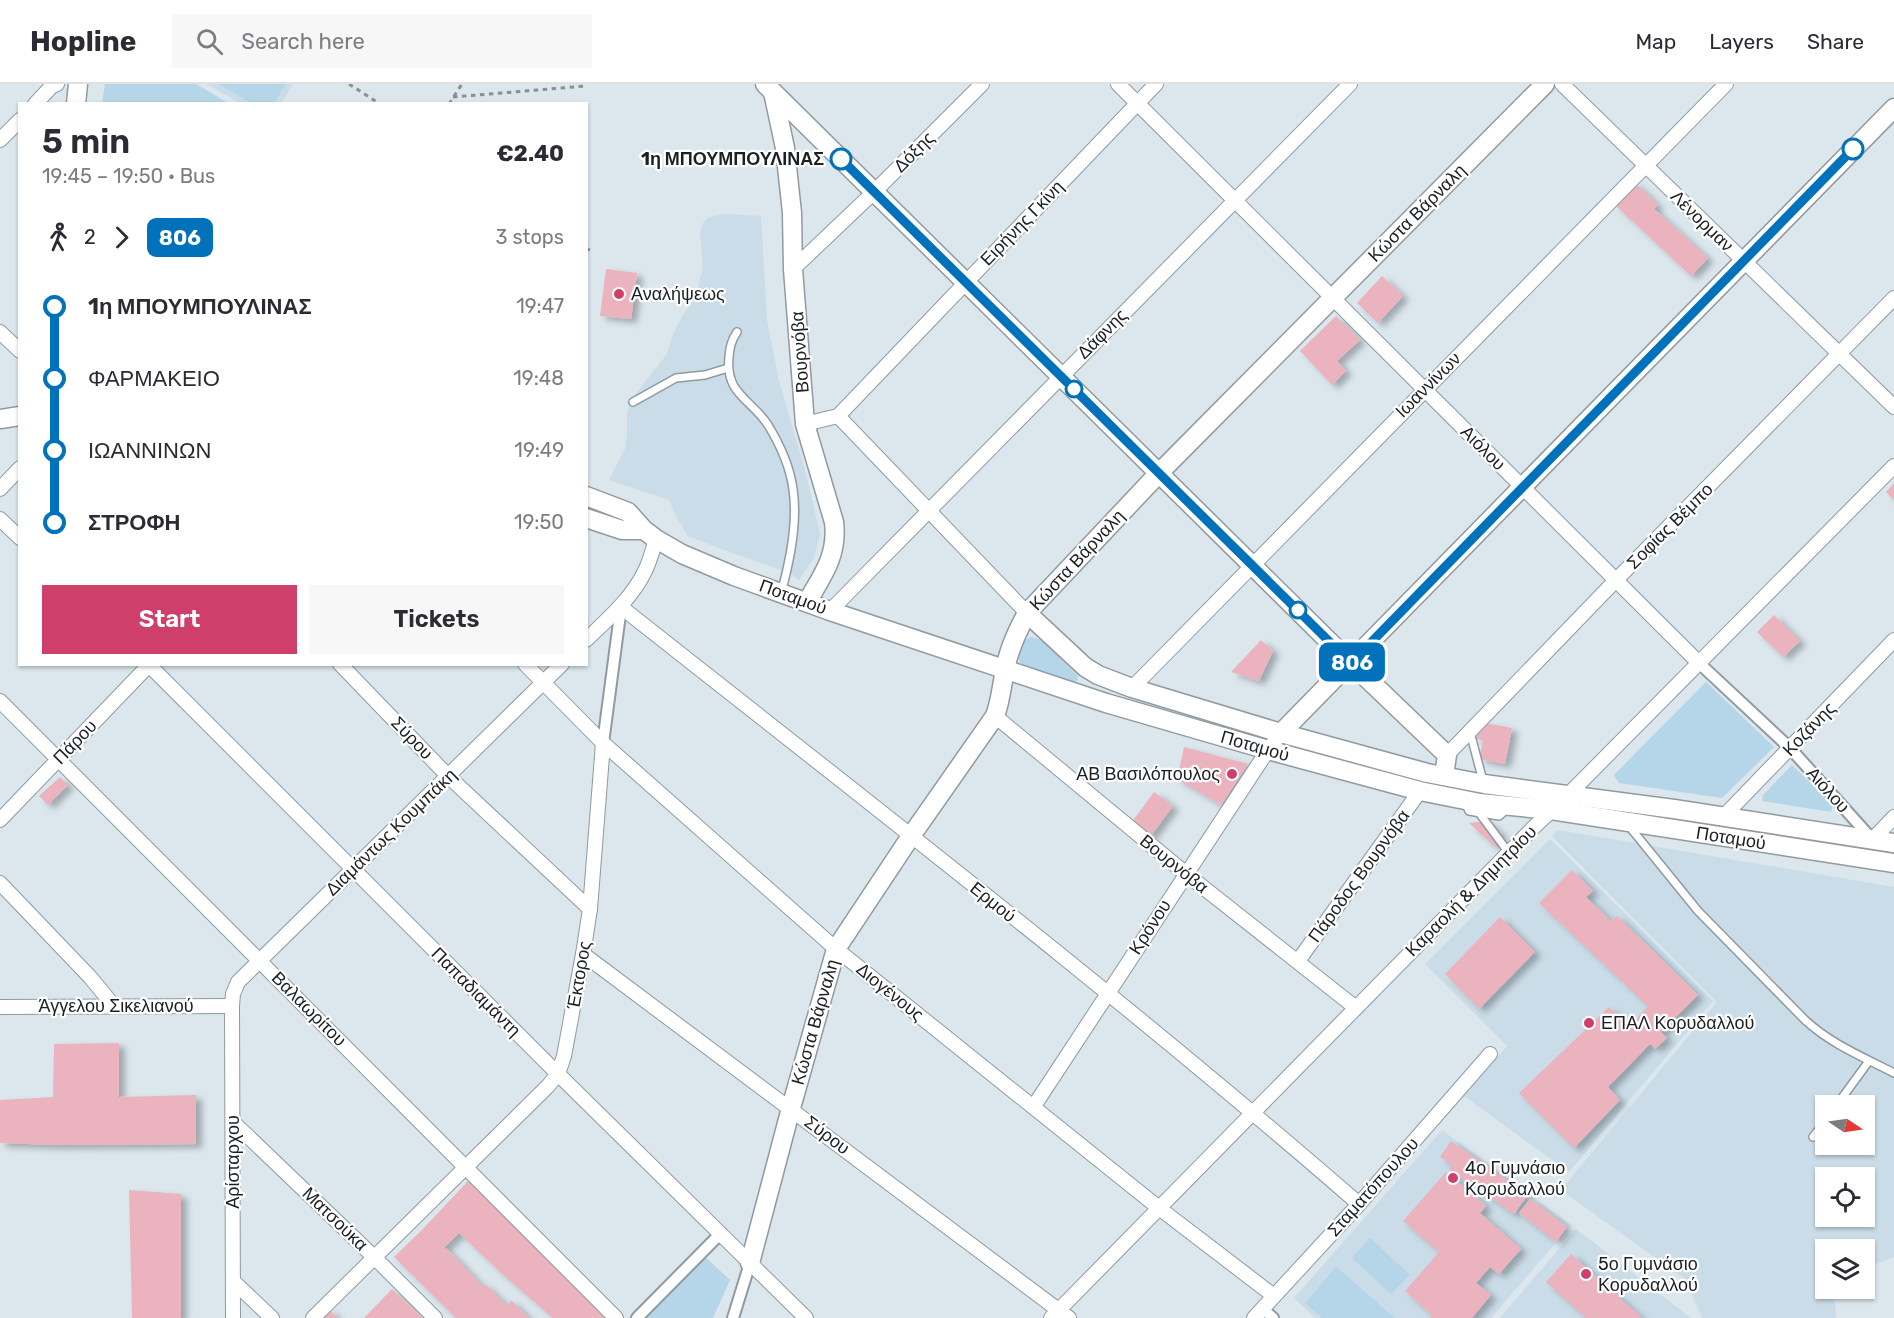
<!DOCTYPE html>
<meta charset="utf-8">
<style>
body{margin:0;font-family:Rubik,sans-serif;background:#f7f7f7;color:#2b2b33;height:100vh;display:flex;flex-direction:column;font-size:22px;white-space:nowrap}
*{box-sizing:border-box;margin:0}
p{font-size:20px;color:#7c7c81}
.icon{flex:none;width:33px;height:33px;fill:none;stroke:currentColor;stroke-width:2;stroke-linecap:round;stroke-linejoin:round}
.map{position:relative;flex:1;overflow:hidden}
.sheet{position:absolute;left:18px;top:18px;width:570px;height:564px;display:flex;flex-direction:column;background:#fff;border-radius:0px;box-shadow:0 2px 4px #0004}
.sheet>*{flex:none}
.badge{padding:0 12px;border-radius:9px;font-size:21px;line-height:39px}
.needle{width:39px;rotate:103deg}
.controls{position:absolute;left:1815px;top:1011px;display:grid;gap:12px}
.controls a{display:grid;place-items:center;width:60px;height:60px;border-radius:0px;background:#fff;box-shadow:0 2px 4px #0004;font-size:30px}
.map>.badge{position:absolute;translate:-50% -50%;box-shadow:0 0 0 3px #fff}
.legs{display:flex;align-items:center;gap:9px;height:66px;padding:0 24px;font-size:20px}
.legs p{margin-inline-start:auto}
.overview{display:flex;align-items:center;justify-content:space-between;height:102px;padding:0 24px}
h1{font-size:33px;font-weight:600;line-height:45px}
.button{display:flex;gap:12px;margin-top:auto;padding:12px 24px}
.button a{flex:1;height:69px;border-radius:0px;background:#ce406b;color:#fff;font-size:24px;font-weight:600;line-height:69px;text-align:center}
.button a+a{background:#f7f7f7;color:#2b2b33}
ul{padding:0 24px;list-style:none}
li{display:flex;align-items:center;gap:21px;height:72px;font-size:22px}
li i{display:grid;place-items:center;width:9px;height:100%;margin:0 8px;background:currentColor}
li i::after{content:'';width:15px;height:15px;margin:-8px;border:4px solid;border-radius:50%;background:#fff}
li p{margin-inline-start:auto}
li:first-child i{background:linear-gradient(#0000 50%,currentColor 0)}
li:last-child i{background:linear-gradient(currentColor 50%,#0000 0)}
header{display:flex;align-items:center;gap:36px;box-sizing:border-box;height:84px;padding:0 30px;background:#fff;border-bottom:2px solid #e1e1e2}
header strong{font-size:28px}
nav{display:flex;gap:33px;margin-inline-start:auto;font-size:21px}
.search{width:420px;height:54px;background:#f7f7f7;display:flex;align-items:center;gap:15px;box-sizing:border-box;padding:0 21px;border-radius:0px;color:#7c7c81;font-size:22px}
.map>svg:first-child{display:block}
</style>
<header>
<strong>Hopline</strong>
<div class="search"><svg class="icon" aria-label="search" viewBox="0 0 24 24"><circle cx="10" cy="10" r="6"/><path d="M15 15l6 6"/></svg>Search here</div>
<nav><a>Map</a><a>Layers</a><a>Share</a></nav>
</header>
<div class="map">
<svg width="1894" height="1234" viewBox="0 0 1894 1234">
<defs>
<filter id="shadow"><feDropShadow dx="6" dy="4" stdDeviation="3" flood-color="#0004"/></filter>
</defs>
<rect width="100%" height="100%" fill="#dbe6ed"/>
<g fill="#cadce7" fill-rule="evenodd">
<path d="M207,0h86l-12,20 -41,-1z"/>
<path d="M725,130l36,2 6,104 12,61 26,89 15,64 -6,24 -15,22 -12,-8 -63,-22 -36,-14 -11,-18 -8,-18 -60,-20 16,-31 2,-15v-22l7,-16 33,-42 6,-20 11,-21 11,-14 8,-32 -3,-33 3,-11 6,-6z"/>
<path d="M1558,746l336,57v370l-29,11 -1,-18h-38v38l8,1 2,29h-134l-16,-38 -125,-90 156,-188 -165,-166zM1826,1022h38v38h-38zM1826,1094h38v38h-38z"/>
<path d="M1550,755l163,162 -144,171 -105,-76 43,-50 -82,-82z"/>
<path d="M1442,1046l129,95 -80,93h-176l-21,-20z"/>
<path d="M1576,1145l115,89h-191z"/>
</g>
<g fill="#b5d5e8">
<path d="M105,0h91l32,19h-126z"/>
<path d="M219,0h67l-12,19h-23z"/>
<path d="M1031,553l11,3 35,35 1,5 -6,3 -50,-17 -5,-9 4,-15z"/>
<path d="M1706,598l68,65 -52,51 -103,-15 -5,-8z"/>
<path d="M1792,681l41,40 -2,7 -69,-11 1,-6z"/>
<path d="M1370,1154l40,37 -19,19 -39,-36z"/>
<path d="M703,1171l27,25 -17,38h-74z"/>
<path d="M1336,1183l59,51h-73l-17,-15z"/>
</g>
<g fill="#ebb3bd" filter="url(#shadow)">
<path d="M1634,98l24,23 -4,4 54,49 -17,18 -77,-72z"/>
<path d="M606,185l31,4 -6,46 -31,-3z"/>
<path d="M1382,192l21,20 -25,27 -21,-20z"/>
<path d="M1336,232l24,24 -23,21 9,10 -14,14 -32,-34z"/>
<path d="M1894,399v17l-8,-8z"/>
<path d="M1774,531l26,26 -17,16 -26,-25z"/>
<path d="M1261,556l12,11 -14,30 -28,-9z"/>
<path d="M1479,638l33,6 -7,36 -26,-5 4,-19 -7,-1z"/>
<path d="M1184,663l64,17 -27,41 -44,-26z"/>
<path d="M60,693l8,8 -20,20 -9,-9z"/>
<path d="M1154,708l19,14 -23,31 -19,-14z"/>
<path d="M1488,737l14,13 -7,13 -26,-24z"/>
<path d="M1572,786l21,21 -7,6 25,24 6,-5 81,79 -37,37 6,6 -12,11 -5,-5 -42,43 12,13 -46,48 -55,-55 90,-86 21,19 18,-20 -109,-103z"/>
<path d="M1500,833l35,35 -56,57 -34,-35z"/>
<path d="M119,959v54l77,-2v49l-137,1 -59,-2v-43l53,-3 1,-53z"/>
<path d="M1451,1057l77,54 -14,19 -65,-45 3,-4 -12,-8z"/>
<path d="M1446,1088l40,34 -6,7 41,36 -22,25 -9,-7 -14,16 15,12 -19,23h-42l2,-3 -27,-24 34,-39 -36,-31z"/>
<path d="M470,1095l140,139h-57l-52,-45 -42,-40 -17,17 4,-2 37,39 2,-3 22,22 4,-6 18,18h-73l-62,-61 27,-26z"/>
<path d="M129,1106l52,4v124h-49z"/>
<path d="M1530,1115l37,28 -11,15 -37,-29z"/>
<path d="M1571,1170l71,64h-56l-40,-36z"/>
<path d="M392,1205l22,21 9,8h-59z"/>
<path d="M329,1225l8,9h-17z"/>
</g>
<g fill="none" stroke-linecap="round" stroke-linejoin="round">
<defs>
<g id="service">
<path d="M737,248c-6,9 -7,15 -8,25 -4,37 22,42 39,68 11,18 22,42 25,64 5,33 -3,72 -12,104"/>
<path d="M633,318l43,-24 29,-3 23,-7"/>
<path d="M1470,648l13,49"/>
<path d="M1465,718l4,9 30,5 8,-7"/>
<path d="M1480,730l29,39"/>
<path d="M1629,742l69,85 107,109c26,24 58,37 89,53"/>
<path d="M1836,1022l33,-45"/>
<path d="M1813,1053l13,-17"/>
</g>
<g id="pedestrian">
<path d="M1699,579l91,85 81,90"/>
<path d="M603,659l18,-136"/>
<path d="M1263,1225l10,9"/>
<path d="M637,1234l84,-85"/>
<path d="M733,1234l17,-55"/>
</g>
<g id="minor">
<path d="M1118,0l581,579"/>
<path d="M1562,0l332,323"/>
<path d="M35,20l17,-18 5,-2"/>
<path d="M0,56l20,-20"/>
<path d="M793,185l81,-77 108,-108"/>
<path d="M0,248l20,19"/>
<path d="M838,332l189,197"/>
<path d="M805,340l33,-8 318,-332"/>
<path d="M0,405l20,-21"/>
<path d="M0,435l20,19"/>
<path d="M621,523c248,196 499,389 738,597"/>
<path d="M830,527l520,-527"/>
<path d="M586,556c22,-21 46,-42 59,-69 5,-10 8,-22 11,-32"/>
<path d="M148,580l410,410 248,244"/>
<path d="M340,580l108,112 142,133"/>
<path d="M525,580l78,79 233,206 323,259 115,88"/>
<path d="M1132,604l594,-604"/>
<path d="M0,617l616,617"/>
<path d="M995,632l190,157 171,135"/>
<path d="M1447,671l169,-175 278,-282"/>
<path d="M1723,733l171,-177"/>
<path d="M0,736l150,-156"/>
<path d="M1873,755l21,-22"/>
<path d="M0,799l90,94 24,29"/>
<path d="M583,870l486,364"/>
<path d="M1298,877l122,-170"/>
<path d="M0,923l232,-1"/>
<path d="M1034,1022l234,-356 13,-17"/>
<path d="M233,1038l141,135 61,61"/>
<path d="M233,1197l39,37"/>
<path d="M233,1234l-1,-312 1,-12 5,-12 324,-318"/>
<path d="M313,1234l235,-232 10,-12 6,-18 19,-102 7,-45 13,-166"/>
<path d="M1051,1234l483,-491 35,-33 325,-328"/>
<path d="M1254,1234l105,-114 131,-150"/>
</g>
<g id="tertiary">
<path d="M765,0l586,579 96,92 -3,21"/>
<path d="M773,8l12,56 7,65 1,56 12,155 29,98c4,33 -11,53 -27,80"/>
<path d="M76,20l2,-20"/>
<path d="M0,335l20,-3"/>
<path d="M586,412l42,16 16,18 12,9 26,15 52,22 96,35 276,92 162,47 152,41 60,12 71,7 343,53"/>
<path d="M586,434l36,12h22"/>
<path d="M1027,529l58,54 13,8 34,13 149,45 146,40 57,11 190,25 220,34"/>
<path d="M1281,649l613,-625"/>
<path d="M750,1179l41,-155 45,-159 75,-113 84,-120c6,-16 7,-33 11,-51 4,-19 12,-35 21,-52l132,-140 386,-389"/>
</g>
</defs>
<use href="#service" stroke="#909aa0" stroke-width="10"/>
<use href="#pedestrian" stroke="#909aa0" stroke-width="14"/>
<use href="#minor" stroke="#909aa0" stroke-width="16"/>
<use href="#tertiary" stroke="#909aa0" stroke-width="21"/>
<g stroke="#889095" stroke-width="3" stroke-dasharray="4.5 4.5" stroke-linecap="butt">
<path d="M349,0l31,20"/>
<path d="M453,13l132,-11"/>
<path d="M449,20l13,-20"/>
<path d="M586,164l5,3"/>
</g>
<use href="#service" stroke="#fff" stroke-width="7"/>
<use href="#pedestrian" stroke="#fff" stroke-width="10"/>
<use href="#minor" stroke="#fff" stroke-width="14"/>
<use href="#tertiary" stroke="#fff" stroke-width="18"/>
</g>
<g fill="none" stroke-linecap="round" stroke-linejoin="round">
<defs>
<path id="line-1" d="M841,75l510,504 502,-514"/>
</defs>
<use href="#line-1" stroke="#fff" stroke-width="14"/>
<use href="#line-1" stroke="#0072bc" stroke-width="9"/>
</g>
<g fill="#fff" stroke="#0072bc" stroke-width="3">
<circle cx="1853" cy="65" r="10"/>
<circle cx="841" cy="75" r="10"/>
<circle cx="1074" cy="305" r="8"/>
<circle cx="1298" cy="526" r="8"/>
</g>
<g fill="#ce406b" stroke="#fff" stroke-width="2">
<circle cx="619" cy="210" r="6"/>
<circle cx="1232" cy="690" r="6"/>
<circle cx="1589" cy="939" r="6"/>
<circle cx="1453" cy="1094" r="6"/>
<circle cx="1586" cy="1190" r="6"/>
</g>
<g text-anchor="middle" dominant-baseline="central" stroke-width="4.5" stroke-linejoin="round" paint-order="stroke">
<g font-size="18" fill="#1c2023" stroke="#fff">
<text transform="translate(914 68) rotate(-45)">Δόξης</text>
<text transform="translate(1417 129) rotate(-45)">Κώστα Βάρναλη</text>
<text transform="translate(1702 137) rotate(44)">Λένορμαν</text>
<text transform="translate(1022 139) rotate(-46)">Ειρήνης Γκίνη</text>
<text transform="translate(1102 250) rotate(-45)">Δάφνης</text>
<text transform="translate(800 268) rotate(-94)">Βουρνόβα</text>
<text transform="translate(1428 301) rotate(-45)">Ιωαννίνων</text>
<text transform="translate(1483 364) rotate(45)">Αιόλου</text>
<text transform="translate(1670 442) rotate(-45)">Σοφίας Βέμπο</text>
<text transform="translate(1077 476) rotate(-47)">Κώστα Βάρναλη</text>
<text transform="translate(793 513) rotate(20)">Ποταμού</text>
<text transform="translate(1809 645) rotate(-46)">Κοζάνης</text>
<text transform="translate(412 654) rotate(46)">Σύρου</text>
<text transform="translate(75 658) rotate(-46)">Πάρου</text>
<text transform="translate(1255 662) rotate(16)">Ποταμού</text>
<text transform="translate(1828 706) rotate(48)">Αιόλου</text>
<text transform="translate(391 748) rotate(-44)">Διαμάντως Κουμπάκη</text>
<text transform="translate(1731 754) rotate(9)">Ποταμού</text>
<text transform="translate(1174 780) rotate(39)">Βουρνόβα</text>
<text transform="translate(1359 792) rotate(-54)">Πάροδος Βουρνόβα</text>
<text transform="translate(1471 807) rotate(-45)">Καραολή &amp; Δημητρίου</text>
<text transform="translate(993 818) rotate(39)">Ερμού</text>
<text transform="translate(1150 843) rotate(-57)">Κρόνου</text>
<text transform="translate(579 891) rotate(-80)">Έκτορος</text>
<text transform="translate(476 908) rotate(45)">Παπαδιαμάντη</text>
<text transform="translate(890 908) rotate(39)">Διογένους</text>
<text x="116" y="922">Άγγελου Σικελιανού</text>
<text transform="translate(309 925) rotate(45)">Βαλαωρίτου</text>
<text transform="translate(815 938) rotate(-74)">Κώστα Βάρναλη</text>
<text transform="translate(827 1051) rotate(37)">Σύρου</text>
<text transform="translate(233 1078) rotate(-90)">Αρίσταρχου</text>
<text transform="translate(1373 1103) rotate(-48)">Σταματόπουλου</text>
<text transform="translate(335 1135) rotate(44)">Ματσούκα</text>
</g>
<g font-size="18" font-weight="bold" fill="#1c2023" stroke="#fff" text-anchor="end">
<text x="824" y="75">1η ΜΠΟΥΜΠΟΥΛΙΝΑΣ</text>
</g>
<g font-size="18" fill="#1c2023" stroke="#fff" text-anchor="start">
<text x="631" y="210">Αναλήψεως</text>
<text x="1220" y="690" text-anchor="end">ΑΒ Βασιλόπουλος</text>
<text x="1601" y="939">ΕΠΑΛ Κορυδαλλού</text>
<text x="1465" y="1084">4ο Γυμνάσιο<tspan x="1465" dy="21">Κορυδαλλού</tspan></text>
<text x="1598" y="1180">5ο Γυμνάσιο<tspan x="1598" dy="21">Κορυδαλλού</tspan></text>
</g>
</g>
</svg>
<div class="controls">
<a><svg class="needle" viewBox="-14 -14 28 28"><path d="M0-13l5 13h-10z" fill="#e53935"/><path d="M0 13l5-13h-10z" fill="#7c7c81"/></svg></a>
<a><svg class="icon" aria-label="locate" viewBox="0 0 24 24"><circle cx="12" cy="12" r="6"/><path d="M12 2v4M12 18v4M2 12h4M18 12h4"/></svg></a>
<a><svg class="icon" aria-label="layers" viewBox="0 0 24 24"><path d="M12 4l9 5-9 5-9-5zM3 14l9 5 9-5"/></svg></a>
</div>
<b class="badge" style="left:1352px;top:578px;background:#0072bc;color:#fff">806</b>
<section class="sheet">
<div class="overview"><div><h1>5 min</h1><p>19:45 – 19:50 · Bus</p></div><b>€2.40</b></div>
<div class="legs"><svg class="icon" aria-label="walk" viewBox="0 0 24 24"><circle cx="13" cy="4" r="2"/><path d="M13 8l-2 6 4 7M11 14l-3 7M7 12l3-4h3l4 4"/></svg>2<svg class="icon" aria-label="forward" viewBox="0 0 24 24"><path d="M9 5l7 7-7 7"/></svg><b class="badge" style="background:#0072bc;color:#fff">806</b><p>3 stops</p></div>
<ul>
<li><i style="color:#0072bc"></i><b>1η ΜΠΟΥΜΠΟΥΛΙΝΑΣ</b><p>19:47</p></li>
<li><i style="color:#0072bc"></i><span>ΦΑΡΜΑΚΕΙΟ</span><p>19:48</p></li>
<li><i style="color:#0072bc"></i><span>ΙΩΑΝΝΙΝΩΝ</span><p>19:49</p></li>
<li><i style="color:#0072bc"></i><b>ΣΤΡΟΦΗ</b><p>19:50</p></li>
</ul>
<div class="button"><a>Start</a><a>Tickets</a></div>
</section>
</div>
